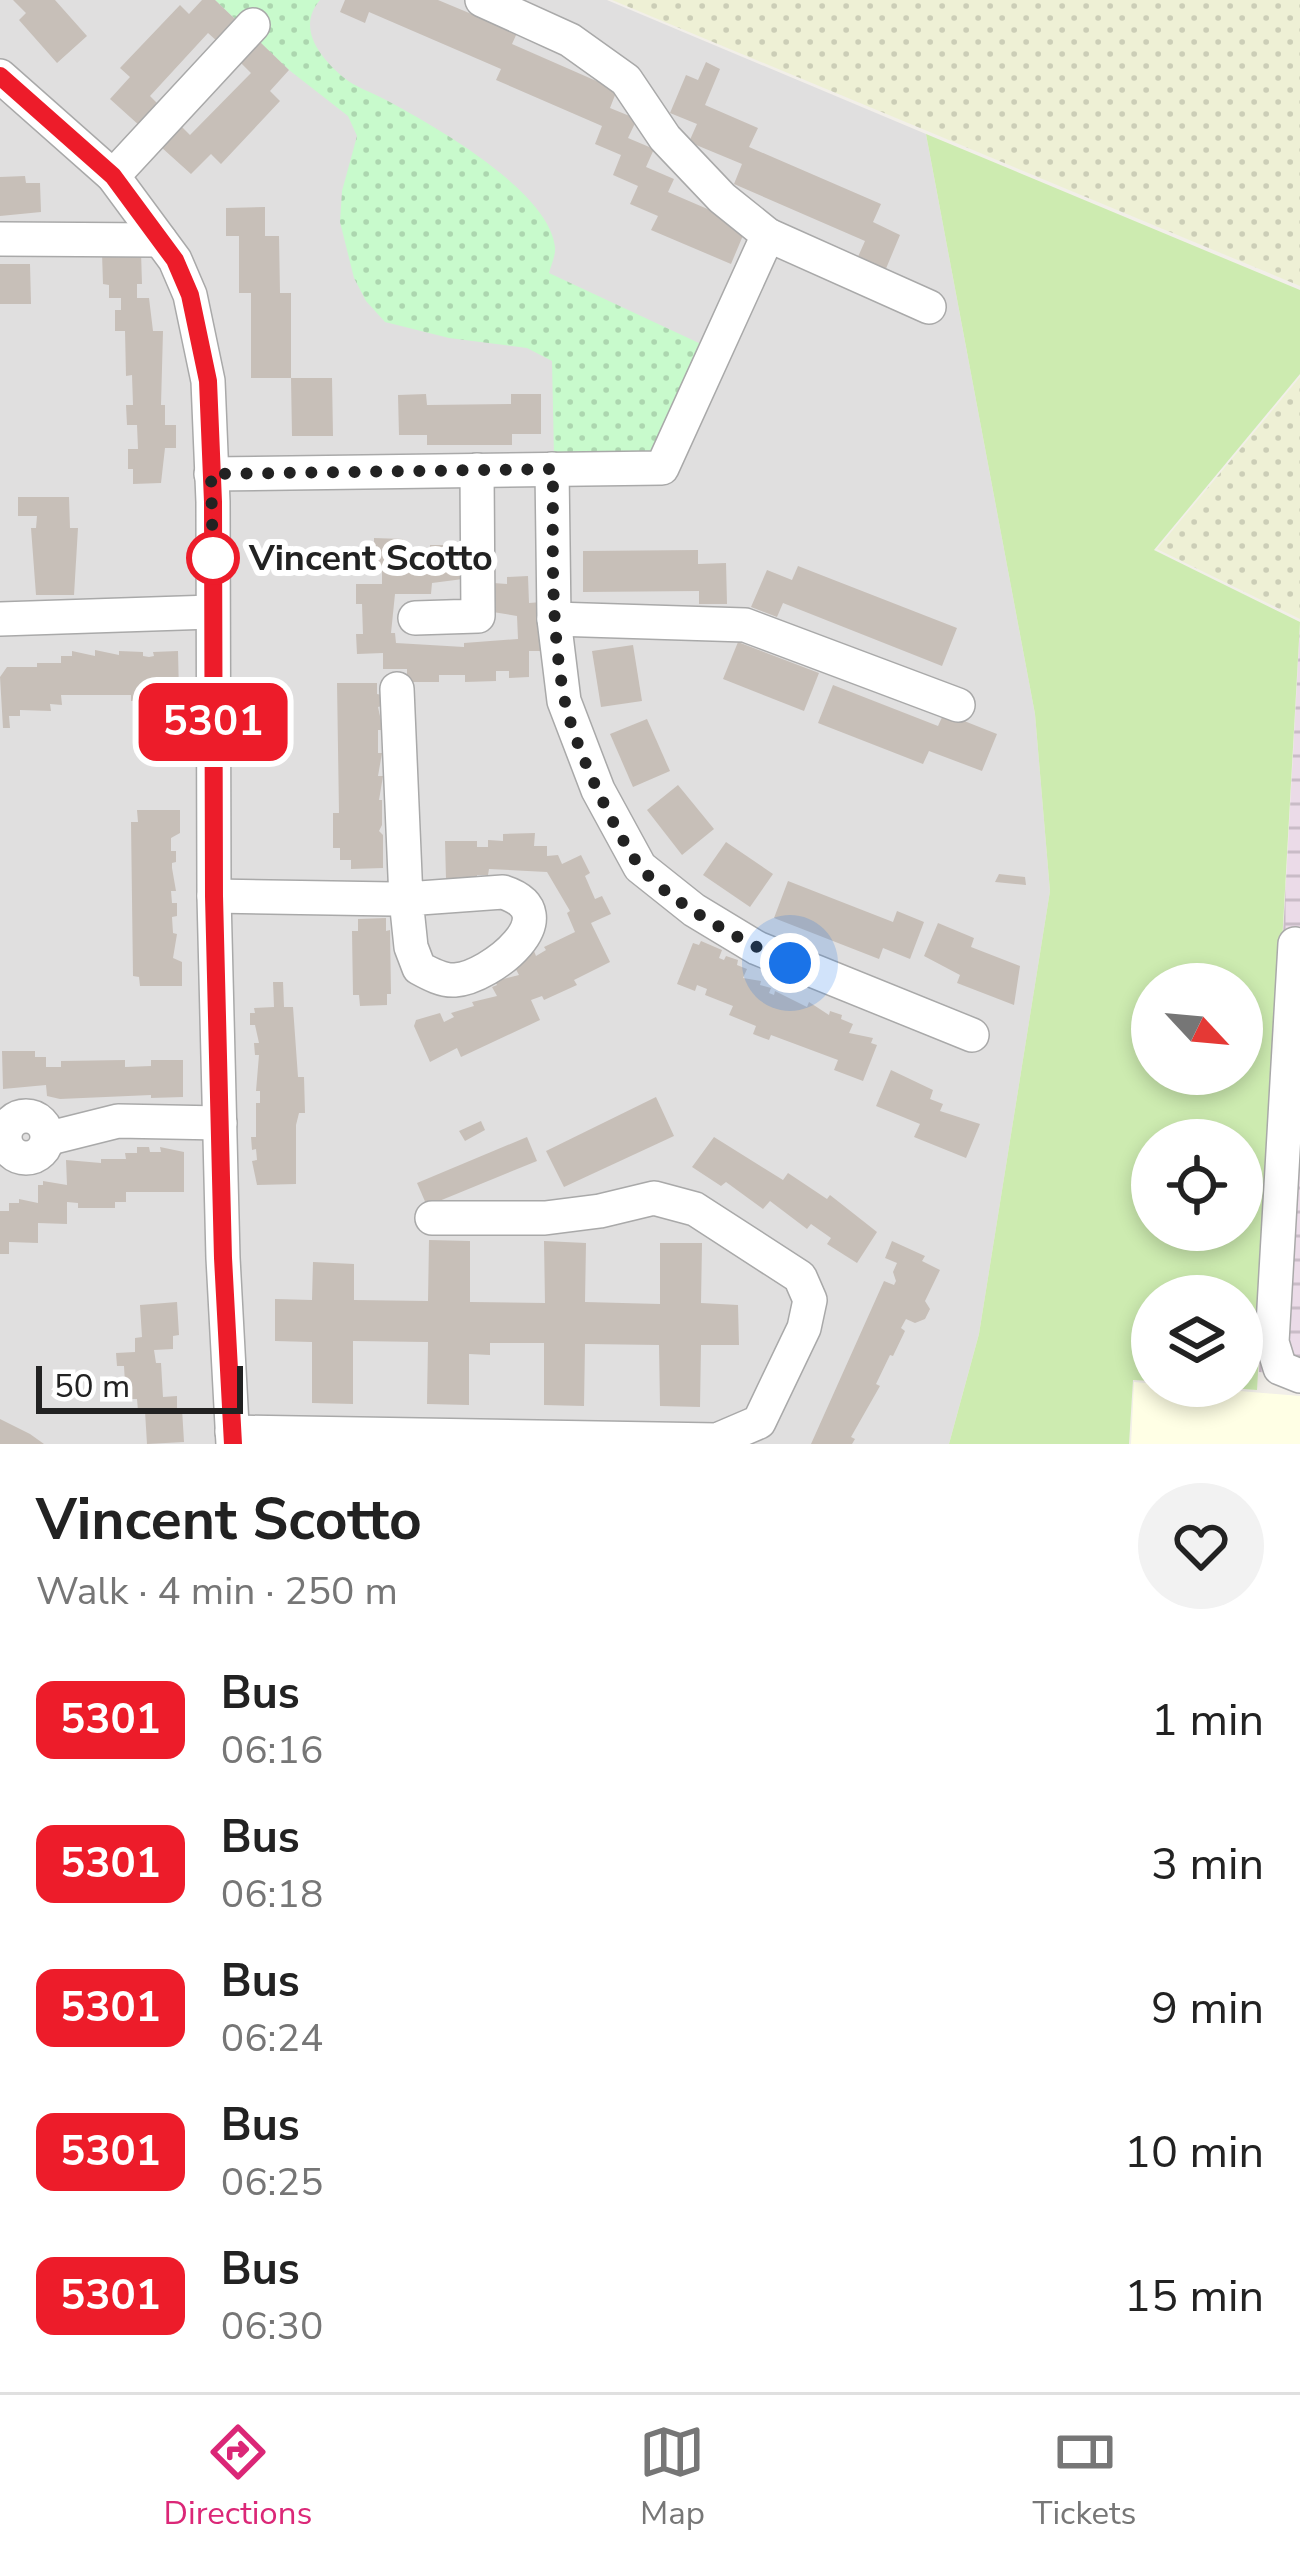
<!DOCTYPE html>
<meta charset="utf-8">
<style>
body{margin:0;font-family:"Nunito Sans",sans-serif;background:#f2f2f2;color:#222;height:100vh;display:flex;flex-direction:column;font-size:45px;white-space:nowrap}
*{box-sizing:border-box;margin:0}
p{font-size:39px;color:#767676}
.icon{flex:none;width:66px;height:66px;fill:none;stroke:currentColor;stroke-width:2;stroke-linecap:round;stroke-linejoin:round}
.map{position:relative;height:1444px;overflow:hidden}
.side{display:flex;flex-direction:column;background:#fff;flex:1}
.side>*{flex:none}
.badge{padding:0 24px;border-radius:18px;font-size:42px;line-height:78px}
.needle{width:78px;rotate:116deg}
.controls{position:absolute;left:1131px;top:963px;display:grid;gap:24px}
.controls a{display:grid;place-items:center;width:132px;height:132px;border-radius:50%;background:#fff;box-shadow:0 6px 18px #0003;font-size:60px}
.scale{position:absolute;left:36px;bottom:30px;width:207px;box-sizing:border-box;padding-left:12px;border:6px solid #222;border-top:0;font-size:33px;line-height:42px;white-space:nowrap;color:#222;-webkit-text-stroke:9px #fff;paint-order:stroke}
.you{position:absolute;width:60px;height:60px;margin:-30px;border:9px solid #fff;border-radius:50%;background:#1a73e8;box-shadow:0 0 0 18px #1a73e833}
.map>.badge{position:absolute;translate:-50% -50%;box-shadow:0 0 0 6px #fff}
.round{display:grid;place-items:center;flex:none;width:126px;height:126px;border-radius:63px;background:#f2f2f2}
.head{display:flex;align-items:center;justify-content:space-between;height:204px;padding:0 36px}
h1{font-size:57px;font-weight:700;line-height:90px}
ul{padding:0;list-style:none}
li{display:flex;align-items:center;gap:36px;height:144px;padding:0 36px}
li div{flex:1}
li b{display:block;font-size:45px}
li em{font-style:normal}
li .badge{min-width:132px;font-weight:700;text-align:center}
.tabs{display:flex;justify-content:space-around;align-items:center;height:168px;border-top:3px solid #e0e0e0;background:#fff;font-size:33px;color:#767676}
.tabs a{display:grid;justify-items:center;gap:6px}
.tabs .on{color:#db2777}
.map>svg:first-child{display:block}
</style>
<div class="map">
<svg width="1300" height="1444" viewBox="0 0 1300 1444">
<defs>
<pattern id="industrial-grid" width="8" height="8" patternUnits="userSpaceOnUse" patternTransform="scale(3)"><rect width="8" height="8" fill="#ebdbe8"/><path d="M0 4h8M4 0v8" fill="none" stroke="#c9bcc7"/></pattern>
<pattern id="farmland-dots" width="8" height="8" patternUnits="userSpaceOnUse" patternTransform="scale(3)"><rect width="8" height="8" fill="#eef0d5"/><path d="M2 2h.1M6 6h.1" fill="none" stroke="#ccceb7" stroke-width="1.8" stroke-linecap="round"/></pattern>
<pattern id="park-dots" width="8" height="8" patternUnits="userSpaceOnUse" patternTransform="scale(3)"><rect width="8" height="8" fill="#c8facc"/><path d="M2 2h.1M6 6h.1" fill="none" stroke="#acd6af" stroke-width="1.8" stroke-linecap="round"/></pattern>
</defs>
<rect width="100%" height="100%" fill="#f2efe9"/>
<path fill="#e0dfdf" d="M0,0h607l319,134 109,580 15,177 -71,443 -30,110h-949z"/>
<path fill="url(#industrial-grid)" d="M1300,626v750l-41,-4z"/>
<path fill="#ffffe5" d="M1134,1382l166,14v48h-169z"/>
<g fill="url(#farmland-dots)">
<path d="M612,0h688v286z"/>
<path d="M1300,377v242l-143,-70z"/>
</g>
<path fill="#cdebb0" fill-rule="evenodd" d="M926,134l374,156v84l-146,176 146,72 -43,768 -50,-4h35v-90h-90v85l-19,-1 -4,64h-180l30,-110 71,-443 -15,-177zM1152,984h90v90h-90zM1152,1140h90v90h-90z"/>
<path fill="url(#park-dots)" d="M215,0h105c-24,28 0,57 23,77 12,10 28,15 41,22 47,25 165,91 171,148 1,8 -4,18 -6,26l152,71 -43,103 -9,5 -95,5 -2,-96 -25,-13 -78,-10 -64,-16 -19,-21 -12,-23 -14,-56 2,-31 15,-55 -9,-20 -59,-46z"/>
<g fill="#c7bfb8">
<path d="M13,0h42l32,36 -30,27 -38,-43 7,-7z"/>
<path d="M202,0h13l22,21 -19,21 -10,-9 -58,63 9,9 -19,21 -30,-27 20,-22 -10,-9 60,-63 9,9z"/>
<path d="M345,0h93l79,33 -5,11 105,46 -7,18 27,11 -9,19 26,11 -8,18 28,12 -6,13 79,34 -16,38 -80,-34 7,-14 -28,-12 8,-18 -25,-11 8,-20 -26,-11 7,-18 -106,-46 5,-11 -132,-57 -4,11 -25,-11z"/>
<path d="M260,42l29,28 -19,21 10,10 -59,63 -10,-10 -20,20 -30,-27 20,-21 9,9 61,-62 -10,-10z"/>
<path d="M706,62l14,7 -15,36 53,23 -9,19 132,57 -8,18 27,13 -15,36 -28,-12 8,-18 -131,-57 8,-20 -53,-22 8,-18 -27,-11 16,-38 12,5z"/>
<path d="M25,176l1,7h14l1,29 -41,4v-39z"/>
<path d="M265,207v29h14l1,57h11v85h41l1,58h-41l-1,-58h-40v-85h-12v-57h-13v-28z"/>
<path d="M141,252l1,32h-5v14h12l4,33h10l-2,74h4v20h11v23h-11l-4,35 -28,1v-15h-5v-20h10l-1,-24h-10l-1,-20h7l-1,-30 -6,1 -1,-45h-10v-21h6v-12h-12v-13l-6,-1 -1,-31z"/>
<path d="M0,264h30l1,40h-31z"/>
<path d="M426,394l1,11 84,-1v-10h30v40h-29v11h-85v-10h-28l-1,-40z"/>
<path d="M18,497h51l1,31h8l-4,67h-38l-5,-67h5l1,-12h-19z"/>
<path d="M374,538l29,1 3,20 25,-2 -1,-12h21v6h11l1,28 -31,4 -1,11h-36l-4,39h4l1,10 68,4v-4l54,-4 -1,-23 -24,-4v-29l14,1v-7l21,-1 1,27 13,-1 1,49h-14v26l-20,1v-7h-13v10l-31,1v-7h-26v7h-32v-13h-24v-16l-26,1 -1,-20h7l-1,-30h-6v-20h26v-14l-14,1v-21h6z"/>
<path d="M698,550v14l28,-1 1,41h-28v-13l-116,1v-41z"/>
<path d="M798,566l159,62 -15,38 -159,-63 -6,14 -26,-10 16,-37 25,10z"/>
<path d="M738,642l81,31 -15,38 -81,-32z"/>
<path d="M633,645l9,56 -41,6 -9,-56z"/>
<path d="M95,650l24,5v-4l24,1v4l6,1 5,-1 -1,-4 25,-1 1,43h-12v7h-36v-6h-70l1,10 -12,-1 1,7 -31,-1v6h-11l1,12h-7l-3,-51 7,-10h30v-4h24v-7h11v-5l23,5z"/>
<path d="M337,683h40v11l5,1v11l-4,1 5,23h-5v23h4l-4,23h5l-4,24h3v25l-3,6 4,4v33l-32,1v-9h-11v-12h-7v-35h6z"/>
<path d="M833,685l105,41 6,-13 53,21 -15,37 -53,-20 -6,13 -105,-41z"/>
<path d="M647,719l23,52 -37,16 -23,-53z"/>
<path d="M678,785l36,44 -32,26 -35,-45z"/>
<path d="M137,810h43v23l-9,5v13h5v11l-4,1v5l4,23h-5l1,12h5v13l-5,1 1,16 4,1 -4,24 9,4v24h-42l-1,-9 -6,-1 -2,-154h7z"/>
<path d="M535,833l-1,13h13v10l11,-1 4,9 19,-9 9,18 -5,3 10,23 7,-3 9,18 -20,9 19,39 -36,18 3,5 -33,15 -2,-4 -11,4 9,20 -79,37 -4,-9 -27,14 -16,-36 2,-6 24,-7 4,9 10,-5 -3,-4 23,-7 -2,-4 25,-6 -5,-9 5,-2 -2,-4 24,-6 -7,-13 22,-11 2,5 10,-6 -2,-3 31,-15 -8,-19 3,-2 -23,-39 -58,-3 -1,6h-11v4h-31l-1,-38h32v6h11v-7l15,1v-7z"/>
<path d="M726,842l47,32 -23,33 -47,-32z"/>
<path d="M999,874l26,3 1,8 -31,-3z"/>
<path d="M788,881l105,41 4,-11 27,11 -14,37 -27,-11 -4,11 -105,-41z"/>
<path d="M386,918v13l4,-1 1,64h-4v11l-27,1 -1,-11h-6l-1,-64h6v-12z"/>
<path d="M938,923l36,15 -3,9 49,19 -6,39 -57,-22 3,-8 -36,-19z"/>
<path d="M701,941l21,9 -3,8 5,2 2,-4 12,4 -1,5 10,4 -4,9 18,3 -1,4 11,3 -2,5 5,2 1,-4 32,16 2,-5 20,13 1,-4 12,4 -1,4 12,5 -4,9 24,5 -2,5 6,2 -14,36 -29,-11 4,-10 -67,-25 -2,5 -16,-6 3,-8 -27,-11 4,-9 -28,-11 2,-6 -10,-4 -2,6 -18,-7 16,-41 6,2z"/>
<path d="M273,982h10l1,25h9l5,70h6l1,36h-6l-3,12v59l-39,1 -5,-24 5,-1 -1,-11 -4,1 -1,-13h5v-34h4v-12h-4l3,-36h-4l-1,-12h5l-4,-18h-5v-12h5l-1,-5 20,-1z"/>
<path d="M2,1051h33v6h11v10h15v-6l64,-1v7l26,-1v-6h32v37l-32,1v-3l-91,4 -13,-3 -1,-11 -43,4z"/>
<path d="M891,1070l42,20 -3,9 13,5 -3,7 40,13 -14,34 -52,-21 6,-13 -44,-18z"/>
<path d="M656,1097l18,39 -110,51 -18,-36z"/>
<path d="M481,1121l4,9 -20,11 -6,-10z"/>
<path d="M527,1137l10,24 -110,45 -10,-23z"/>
<path d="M714,1137l69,43 5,-7 39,26 3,-4 47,37 -20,31 -30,-19 4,-6 -20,-14 -4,5 -37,-28 -7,8 -37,-27 -5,4 -29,-19z"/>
<path d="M137,1147h12l1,5h11l-1,-5 24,5v40h-58v10h-11v6h-37v-5l-11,-1v22l-29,-1v20l-29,-1v12h-9v-43h9v-8h10v-4l19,4v-18h5v-4l24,4 -1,-25 35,3v-4h25l-1,-6h12z"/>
<path d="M429,1240l41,1v61l75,1 -1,-62 42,2 -1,59 75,2v-61h42l-1,60 37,2 1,40h-38l-1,62 -40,-1 -1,-61 -74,-1 -1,62 -40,-1v-62h-54v12l-21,-1v51l-42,-1 1,-62 -75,-1v63l-41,-1v-61l-37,-1v-42l37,1 1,-38 41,2v36l74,1z"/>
<path d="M892,1241l33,15 -3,5 18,9 -15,31 5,8 -5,10 -10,4 -9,-4 -5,9 4,3 -12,25 -3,-1 -14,29 4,2 -29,51 4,2 -3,5h-41l73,-163 10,4 2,-4 -3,-9 4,-9 -12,-5z"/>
<path d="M177,1302l2,33 -6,1v13l-19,1 2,13h5l2,34 14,-1v13h5l2,33 -37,2 -2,-33h-7l-1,-12h-11l-2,-33h-7l-1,-13 19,-1v-14l7,-1 -2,-32z"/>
<path d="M0,1419l30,15 14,10h-44z"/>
</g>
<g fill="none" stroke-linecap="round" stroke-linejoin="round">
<defs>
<g id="minor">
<path d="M482,0l88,40 56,40 39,58 57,60 46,37 161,72"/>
<path d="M0,76l113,100 62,84 15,35 18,86 5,121 1,394 9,362 10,186"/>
<path d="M113,176l140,-151"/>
<path d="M0,239l160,1"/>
<path d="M552,469l2,150 10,82 34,89 42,77 54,43 63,38 215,87"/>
<path d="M211,474l451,-6 106,-233"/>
<path d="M415,618l63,-2 -1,-146"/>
<path d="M0,619l212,-7"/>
<path d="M554,619l191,6 213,80"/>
<path d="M214,896l179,3h13l97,-7c68,22 -13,86 -48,88 -12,1 -25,-6 -36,-12l-8,-21 -5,-48 -9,-210"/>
<path d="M1295,944l-23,398 8,26 20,8"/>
<circle cx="26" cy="1137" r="21"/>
<path d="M50,1138l68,-17 102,2"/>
<path d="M232,1432l485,8 42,-18 45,-94 6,-28 -10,-23 -105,-68 -41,-11 -54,13 -55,7h-113"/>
</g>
</defs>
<use href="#minor" stroke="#a9a9a9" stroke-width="36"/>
<use href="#minor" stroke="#fff" stroke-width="33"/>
</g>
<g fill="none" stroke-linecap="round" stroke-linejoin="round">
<defs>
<path id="line" d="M0,76l113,100 62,84 15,35 18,86 5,121 1,394 9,362 10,186"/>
</defs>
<use href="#line" stroke="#fff" stroke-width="27"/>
<use href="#line" stroke="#ed1c2a" stroke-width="18"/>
<path stroke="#222" stroke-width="12" stroke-dasharray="0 21.6" d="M213,558v5l-2,-89 342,-5c0,76 -3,153 11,228 8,44 48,130 74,167 27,37 110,80 152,99"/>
</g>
<circle fill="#fff" stroke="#ed1c2a" stroke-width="6" cx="213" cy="558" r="24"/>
<g text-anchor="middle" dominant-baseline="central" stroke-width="12" stroke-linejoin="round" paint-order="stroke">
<g font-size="36" font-weight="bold" fill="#222" stroke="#fff" text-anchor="start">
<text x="249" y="558">Vincent Scotto</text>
</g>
</g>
</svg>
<div class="controls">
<a><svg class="needle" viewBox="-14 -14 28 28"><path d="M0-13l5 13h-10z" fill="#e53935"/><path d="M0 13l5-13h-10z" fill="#767676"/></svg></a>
<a><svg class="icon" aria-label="locate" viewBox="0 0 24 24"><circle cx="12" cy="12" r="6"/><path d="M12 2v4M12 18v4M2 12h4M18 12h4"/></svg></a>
<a><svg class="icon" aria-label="layers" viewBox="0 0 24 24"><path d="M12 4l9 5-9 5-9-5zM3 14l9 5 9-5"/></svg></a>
</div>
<div class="scale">50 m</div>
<div class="you" style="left:790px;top:963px"></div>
<b class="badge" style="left:213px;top:722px;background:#ed1c2a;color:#fff">5301</b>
</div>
<section class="side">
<div class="head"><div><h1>Vincent Scotto</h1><p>Walk · 4 min · 250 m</p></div><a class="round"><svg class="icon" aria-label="heart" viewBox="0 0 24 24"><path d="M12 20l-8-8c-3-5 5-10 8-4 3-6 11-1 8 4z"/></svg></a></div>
<ul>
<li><span class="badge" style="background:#ed1c2a;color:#fff">5301</span><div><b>Bus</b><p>06:16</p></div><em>1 min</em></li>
<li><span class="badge" style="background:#ed1c2a;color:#fff">5301</span><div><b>Bus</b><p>06:18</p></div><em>3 min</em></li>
<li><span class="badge" style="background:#ed1c2a;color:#fff">5301</span><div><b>Bus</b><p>06:24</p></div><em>9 min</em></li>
<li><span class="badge" style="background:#ed1c2a;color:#fff">5301</span><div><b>Bus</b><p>06:25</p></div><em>10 min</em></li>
<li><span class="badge" style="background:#ed1c2a;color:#fff">5301</span><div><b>Bus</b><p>06:30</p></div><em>15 min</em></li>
</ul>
</section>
<nav class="tabs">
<a class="on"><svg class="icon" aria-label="directions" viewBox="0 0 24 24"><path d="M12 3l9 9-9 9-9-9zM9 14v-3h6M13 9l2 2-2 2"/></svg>Directions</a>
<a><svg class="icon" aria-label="map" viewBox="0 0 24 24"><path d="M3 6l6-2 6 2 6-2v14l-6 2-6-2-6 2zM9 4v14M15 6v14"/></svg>Map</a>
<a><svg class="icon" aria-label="tickets" viewBox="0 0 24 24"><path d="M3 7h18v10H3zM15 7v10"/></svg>Tickets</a>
</nav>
